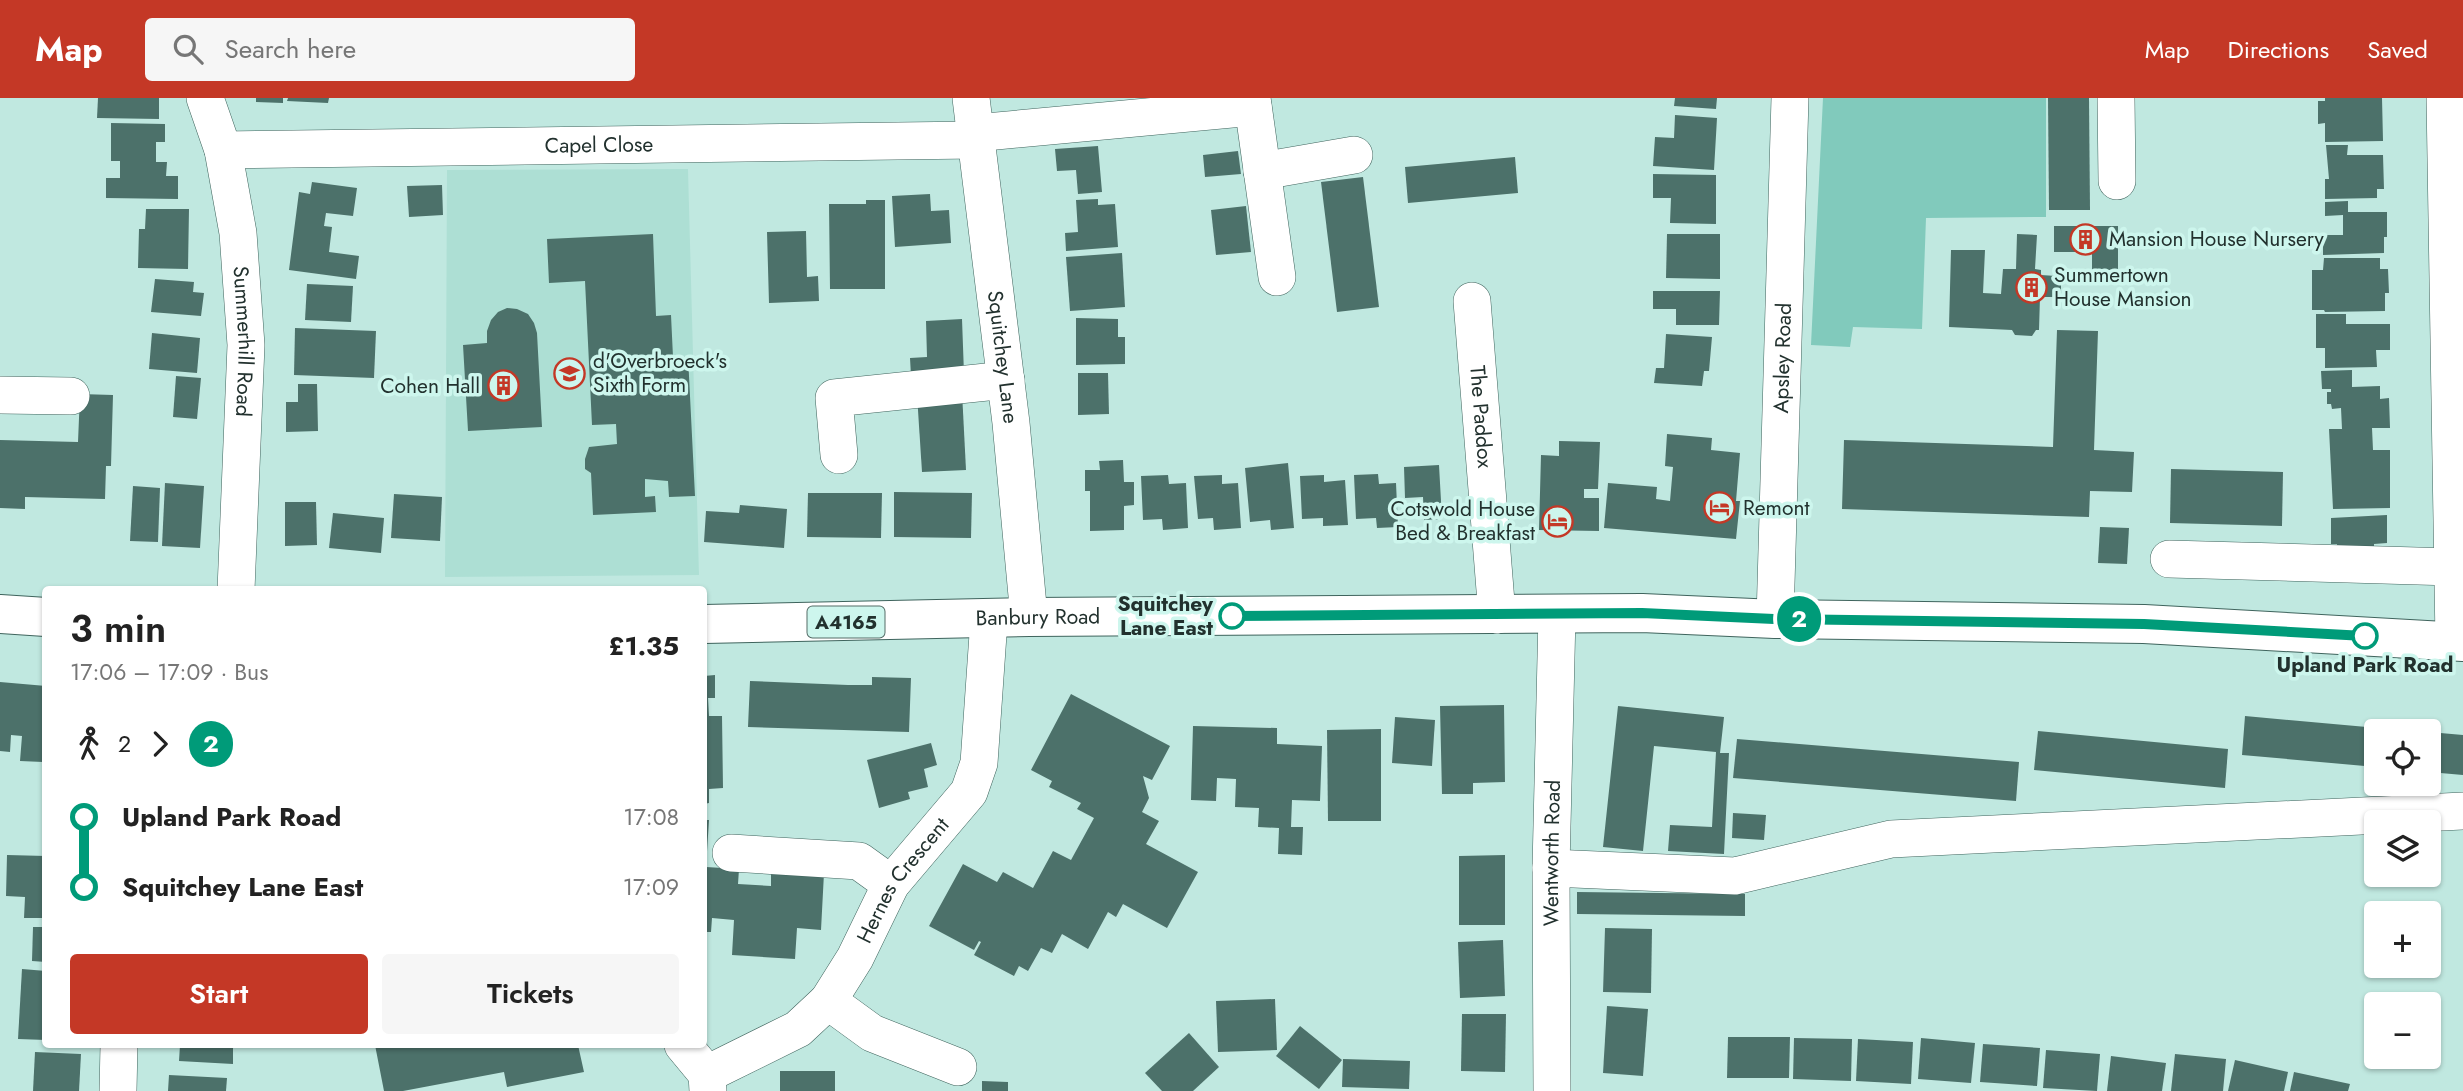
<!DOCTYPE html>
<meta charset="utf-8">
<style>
body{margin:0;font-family:Jost,sans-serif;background:#f6f6f6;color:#222;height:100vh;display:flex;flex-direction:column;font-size:26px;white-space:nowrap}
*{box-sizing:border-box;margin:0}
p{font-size:23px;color:#767676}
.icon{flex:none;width:38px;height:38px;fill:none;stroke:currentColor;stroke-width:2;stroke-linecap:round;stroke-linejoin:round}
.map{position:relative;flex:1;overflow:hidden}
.details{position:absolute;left:42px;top:488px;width:665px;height:462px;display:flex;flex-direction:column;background:#fff;border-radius:7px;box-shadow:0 2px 5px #0004}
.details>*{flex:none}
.badge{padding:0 14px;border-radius:23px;font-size:24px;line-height:46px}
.buttons{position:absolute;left:2364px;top:621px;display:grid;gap:14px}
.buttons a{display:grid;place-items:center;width:77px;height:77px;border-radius:7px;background:#fff;box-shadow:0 2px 5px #0004;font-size:35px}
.map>.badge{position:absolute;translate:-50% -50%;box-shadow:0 0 0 4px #fff}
.legs{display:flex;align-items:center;gap:10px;height:77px;padding:0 28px;font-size:23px}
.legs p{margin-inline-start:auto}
.summary{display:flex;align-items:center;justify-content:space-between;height:119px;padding:0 28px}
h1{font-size:38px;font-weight:600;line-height:52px}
.action{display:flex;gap:14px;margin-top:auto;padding:14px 28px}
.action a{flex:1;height:80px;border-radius:7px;background:#c43826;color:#fff;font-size:28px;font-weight:600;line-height:80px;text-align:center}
.action a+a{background:#f6f6f6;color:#222}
ul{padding:0 28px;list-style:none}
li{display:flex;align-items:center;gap:24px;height:70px;font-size:26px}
li i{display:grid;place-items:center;width:10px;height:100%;margin:0 9px;background:currentColor}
li i::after{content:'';width:18px;height:18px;margin:-9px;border:5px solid;border-radius:50%;background:#fff}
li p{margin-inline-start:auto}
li:first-child i{background:linear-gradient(#0000 50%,currentColor 0)}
li:last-child i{background:linear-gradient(currentColor 50%,#0000 0)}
header{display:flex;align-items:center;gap:42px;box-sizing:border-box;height:98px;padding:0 35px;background:#c43826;color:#fff}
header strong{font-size:33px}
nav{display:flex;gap:38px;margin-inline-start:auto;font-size:24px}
.search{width:490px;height:63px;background:#f6f6f6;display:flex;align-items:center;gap:18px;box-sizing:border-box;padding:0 24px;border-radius:7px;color:#767676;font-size:26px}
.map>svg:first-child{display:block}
</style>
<header>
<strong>Map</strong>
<div class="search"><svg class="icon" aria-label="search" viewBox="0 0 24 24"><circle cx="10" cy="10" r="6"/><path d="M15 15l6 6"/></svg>Search here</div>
<nav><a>Map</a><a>Directions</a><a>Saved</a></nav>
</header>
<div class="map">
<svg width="2463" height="993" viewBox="0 0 2463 993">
<rect width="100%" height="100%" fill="#c0e8e0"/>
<path fill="#addfd4" d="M688,71l11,406 -254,2 2,-407z"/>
<path fill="#81cabc" d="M1823,0h223v119l-120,1 -4,111 -69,-2 -3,20 -39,-2z"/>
<g fill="#4c716a">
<path d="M98,0h61v21l-62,-1z"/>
<path d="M256,0h27v5l-27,-1z"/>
<path d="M288,0h41l-1,5 -41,-2z"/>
<path d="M1675,0h42l-1,11 -42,-3z"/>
<path d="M2048,0h41l1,112h-41z"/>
<path d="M2325,0h57l1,43 -58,1v-19l-7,1v-23h7z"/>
<path d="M1675,17l42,3 -3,52 -61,-4 2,-29 19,1z"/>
<path d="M111,25l54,1v18h-9v20h11l-1,14h12v23l-72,-1v-20h14v-17h-9z"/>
<path d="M2326,47h22l-1,10h36l1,34h-7v9l-52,1v-20h4z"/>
<path d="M1098,48l4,46 -24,2 -2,-24 -19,1 -2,-22z"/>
<path d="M1238,53l3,23 -36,3 -2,-22z"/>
<path d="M1515,59l3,36 -110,10 -3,-36z"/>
<path d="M1653,76l63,1v49l-46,-1 1,-25h-18z"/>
<path d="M1363,79l16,130 -42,5 -16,-130z"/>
<path d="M312,84l45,6 -4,28 -27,-3 -2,13 8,1 -3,25 30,4 -3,23 -67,-9 10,-78 11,2z"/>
<path d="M442,87l1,30 -34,2 -2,-31z"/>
<path d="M930,96l1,17 18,-1 2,33 -56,4 -3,-51z"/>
<path d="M1098,101v6l17,-1 3,43 -52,4 -1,-18 13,-1 -2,-32z"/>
<path d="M866,102h19v89h-55l-1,-85h37z"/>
<path d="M2348,103v11h39v25h-3v16l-61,2v-20h20v-20l-18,1v-14z"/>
<path d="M1246,108l5,46 -35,3 -5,-45z"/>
<path d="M146,111h43l-1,60 -50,-1 1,-39h6z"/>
<path d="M2054,128h64v44h-26v-18h-38z"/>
<path d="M806,133l1,46 11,-1 1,25 -50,2 -2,-71z"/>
<path d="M653,136l3,82 15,-1 2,42 15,-1 7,140 -26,1 -1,-16 -23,-2v18l10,-1 1,16 -63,3 -2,-42 -6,-4v-10l4,-12 28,-3 -1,-20 -24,1 -7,-144 -36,2 -2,-44z"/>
<path d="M1667,136h53v45l-54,-1z"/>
<path d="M2017,136l20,1 -2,34 6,1v5l15,1 5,6v11l-7,4h-14l-1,33h-3l-4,6 -17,-1 -3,-5 -63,-3 2,-77h34l-2,43 18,1 2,-25h13z"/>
<path d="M1122,155l3,54 -55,4 -4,-54z"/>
<path d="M2324,160h56v11h8l1,24h-4v18l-60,1 -1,-2h-12v-40h11z"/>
<path d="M155,181l39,3 -1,10 11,1 -3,23 -50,-4z"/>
<path d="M307,186l46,2 -2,36 -46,-2z"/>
<path d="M1653,193h67l-1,34h-43v-16h-23z"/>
<path d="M507,210l10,1 11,5 6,9 3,10 5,94 -74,4 -5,-86 24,-2v-12l4,-11 7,-8z"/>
<path d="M2316,216h30v10h44v26h-14l1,17 -52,1v-20h-9z"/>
<path d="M1076,220l42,1v18h7v27l-49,1z"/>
<path d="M962,221l2,55 -53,2 -1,-18 17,-1 -1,-36z"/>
<path d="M295,230l81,3 -2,47 -80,-3z"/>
<path d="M2057,232l41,1 -4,119 40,2 -2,40 -42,-1 -1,26 -247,-8 2,-69 209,7z"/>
<path d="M152,235l48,5 -3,35 -48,-4z"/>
<path d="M1666,236l46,3 -3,34h-5l-2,15 -48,-3 2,-15h8z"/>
<path d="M2352,272v17l28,-1v13l9,-1 1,30h-18l1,22h17v58l-57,1 -4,-80h13l-1,-21 -9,1 -1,-5h-4v-12h4v-3h-9l-1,-18z"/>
<path d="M1078,275h30l1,41 -31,1z"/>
<path d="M176,278l25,2 -4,41 -24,-2z"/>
<path d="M298,286h19l1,47 -32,1v-30h12z"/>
<path d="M962,294l4,78 -44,2 -5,-77z"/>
<path d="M80,296l33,1 -2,71h-5l-1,33 -80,-2v12l-25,-1v-68l78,2z"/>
<path d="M1667,336l45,4 -1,12 29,3 -4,48h4l-4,38 -132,-11 4,-45 49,4 -1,12 14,2 3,-34 -8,-1z"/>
<path d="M1559,343l41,1 -2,47h-14v9h15v33l-60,-1 2,-75 18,1z"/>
<path d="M1123,362l1,22h10v23l-10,1v24l-34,1v-40h-5v-21h15l-1,-9z"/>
<path d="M1288,365l6,65 -23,2 -1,-10 -20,2 -5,-54z"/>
<path d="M1439,367l3,54 -18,1 -1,-23 -18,1 -1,-31z"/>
<path d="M2171,371l112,3 -1,54 -112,-3z"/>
<path d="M1378,376l1,10 17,-1 2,44 -21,1 -1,-10 -20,1 -2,-44z"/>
<path d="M1168,377l1,9 17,-1 2,45 -25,2 -1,-11 -19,1 -2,-44z"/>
<path d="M1222,377v9l16,-1 3,45 -27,2 -1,-12 -15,1 -4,-43z"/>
<path d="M1324,377v7l21,-2 3,45 -25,1v-8l-21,1 -2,-43z"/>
<path d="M165,385l39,3 -4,62 -38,-2z"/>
<path d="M133,388l27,2 -2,54 -28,-1z"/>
<path d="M894,394l78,1 -1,45 -77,-1z"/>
<path d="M808,395h74l-1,45 -74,-1z"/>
<path d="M394,396l48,3 -2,44 -49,-3z"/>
<path d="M285,404h31l1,43 -32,1z"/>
<path d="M740,407l47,4 -3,39 -80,-6 2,-31 33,2z"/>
<path d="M333,415l51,5 -3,35 -52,-5z"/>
<path d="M2387,417v28l-13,1v8l-37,-1v-7h-6v-26z"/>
<path d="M2100,429l29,1 -2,36 -29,-1z"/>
<path d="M715,577v23h-7l1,18h13l1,72 -14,1v14l-5,1v-128z"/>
<path d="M872,579l39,1 -2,54 -161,-5 2,-46 98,4h24z"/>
<path d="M0,584l46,4 -3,76 -23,-1 2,-25 -11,-1 -1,17 -10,-1z"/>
<path d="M1071,596l99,52 -18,34 -9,-4 6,22 -7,14 17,9 -13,23 52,28 -31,56 -44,-24 -7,13 -8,-5 -20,37 -26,-15 -10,19 -11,-5 -13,23 -9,-5 -5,10 -40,-21 7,-13 -2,-1 -5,9 -45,-24 34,-62 34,18 6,-10 30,16 20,-37 18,9 23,-42 -17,-9 4,-6 -32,-16 3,-6 -21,-11z"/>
<path d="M1504,607l1,77 -32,1v11h-31l-2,-88z"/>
<path d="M1618,608l106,11 -4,36h9l-5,101 -56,-3 2,-26 42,2 4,-75 -62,-6 -11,105 -40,-4z"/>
<path d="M2245,618l155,14v2h-24v35l-134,-12z"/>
<path d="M1395,619l40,3 -3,46 -40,-3z"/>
<path d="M1193,628l84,2v16l45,2 -2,55 -28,-1 -1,27h12l-1,28 -24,-1 1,-26 -21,-1 1,-19 -24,-1 1,-28 -19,-1 -1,23 -25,-1z"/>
<path d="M1381,631v92h-53l-1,-91z"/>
<path d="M2038,633l190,18 -3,39 -191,-18z"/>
<path d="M2429,634l34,3v40l-34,-3z"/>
<path d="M1737,641l282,23 -3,39 -283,-23z"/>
<path d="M931,645l6,22 -13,4 4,18 -20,5 2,7 -31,9 -12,-48z"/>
<path d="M1733,715l33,2 -2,25 -32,-2z"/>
<path d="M704,722h5l-3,47 33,2 -1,15 33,2v-15l53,2 -3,57 -24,-2 -2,31 -63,-4 2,-35 -22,-2 -1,14h-7z"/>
<path d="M7,757l39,1v62h-22l1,-21 -19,-1z"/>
<path d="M1505,757v70h-46v-69z"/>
<path d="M1577,794l168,2v22l-168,-2z"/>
<path d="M33,829h13v35l-14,-1z"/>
<path d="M1605,830l47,1 -1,64 -48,-1z"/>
<path d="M1503,842l2,56 -45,2 -2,-56z"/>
<path d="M22,871l24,2v69l-28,-1z"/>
<path d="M1275,901l2,51 -59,2 -2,-51z"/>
<path d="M1607,908l41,3 -5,67 -40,-3z"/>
<path d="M1462,916h44l-1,58 -44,-1z"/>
<path d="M1300,928l42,34 -23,29 -43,-33z"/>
<path d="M1189,935l30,34 -26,24h-31l-17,-18z"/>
<path d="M1728,939h62l-1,41h-62z"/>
<path d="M1794,940l58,1 -1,42 -58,-2z"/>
<path d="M1921,940l54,5 -4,40 -53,-4z"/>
<path d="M1858,941l55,3 -2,42 -55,-3z"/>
<path d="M1983,946l57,4 -3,38 -57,-4z"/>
<path d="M180,947h53v19l-54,-3z"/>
<path d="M375,947h203l6,27 -77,15 -3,-15 -101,19h-19z"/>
<path d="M2046,952l54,4 -3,37 -54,-3z"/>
<path d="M35,954l46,2 -2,37h-46z"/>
<path d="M2175,956l51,5 -3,32h-52z"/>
<path d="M2111,958l55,7 -4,28h-55z"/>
<path d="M1343,961l67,2 -1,28 -67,-2z"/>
<path d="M2235,962l53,12 -4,19h-56z"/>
<rect x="780" y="973" width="55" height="20"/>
<path d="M2294,974l56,12 -2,7h-58z"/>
<path d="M169,977l58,3 -1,13h-58z"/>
<path d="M982,983l26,1v9h-26z"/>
</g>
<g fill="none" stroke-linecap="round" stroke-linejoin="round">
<defs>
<g id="minor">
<path id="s1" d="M205,0l18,52 15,83 8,112 -10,245"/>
<path id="s2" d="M971,0l40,325 18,194"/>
<path d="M1252,0l25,179"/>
<path d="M2116,0l1,83"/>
<path d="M2445,0l9,543"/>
<path d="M975,35l278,-26"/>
<path id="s3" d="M223,52l752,-10"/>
<path d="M1262,73l92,-16"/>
<path id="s4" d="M1472,203l25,314"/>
<path d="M0,297l71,1"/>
<path d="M839,357l-5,-57 172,-18"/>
<path d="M2169,461l284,8"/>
<path id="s5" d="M1775,521l15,-521"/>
<path d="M731,755l128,8 32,23"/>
<path d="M1551,770l184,8 156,-37 572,-28"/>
<path d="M828,903l44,32 86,34"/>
<path d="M683,947l24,29 1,17"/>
<path id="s6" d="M707,976l91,-45 30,-28 27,-43 36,-74 78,-92 10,-29 10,-143"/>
<path d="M118,993l1,-46"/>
<path id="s7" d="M1552,993l-1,-223 6,-253"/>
</g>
<g id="major">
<path d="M0,516l46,3"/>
<path id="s8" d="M704,526l325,-7 613,-4 133,6 369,5 319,18"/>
</g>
</defs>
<use href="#minor" stroke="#3f645d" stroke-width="38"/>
<use href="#major" stroke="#3f645d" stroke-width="40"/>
<use href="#minor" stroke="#fff" stroke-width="37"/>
<use href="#major" stroke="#fff" stroke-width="38"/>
</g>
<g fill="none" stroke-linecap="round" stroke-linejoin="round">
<defs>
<path id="line-1" d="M1232,518l410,-3 132,6 370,5 221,12"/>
</defs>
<use href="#line-1" stroke="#fff" stroke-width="16"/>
<use href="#line-1" stroke="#009b79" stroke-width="10"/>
</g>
<defs>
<symbol id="building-ring" viewBox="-11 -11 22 22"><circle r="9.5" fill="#cdf6ed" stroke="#c43826" stroke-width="1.5"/><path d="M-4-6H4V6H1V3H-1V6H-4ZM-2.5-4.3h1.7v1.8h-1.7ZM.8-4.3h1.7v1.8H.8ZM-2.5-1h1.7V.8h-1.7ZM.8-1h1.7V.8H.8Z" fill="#c43826"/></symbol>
<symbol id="school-ring" viewBox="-11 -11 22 22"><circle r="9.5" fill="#cdf6ed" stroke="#c43826" stroke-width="1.5"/><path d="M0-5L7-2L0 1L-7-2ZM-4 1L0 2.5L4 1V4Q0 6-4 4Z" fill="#c43826"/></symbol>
<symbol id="hotel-ring" viewBox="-11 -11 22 22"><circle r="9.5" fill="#cdf6ed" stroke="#c43826" stroke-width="1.5"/><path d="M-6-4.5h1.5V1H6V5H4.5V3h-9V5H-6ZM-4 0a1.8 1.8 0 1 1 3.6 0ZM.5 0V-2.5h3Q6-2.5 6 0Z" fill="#c43826"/></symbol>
</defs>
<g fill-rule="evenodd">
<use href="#building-ring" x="2068" y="124" width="35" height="35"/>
<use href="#building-ring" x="2014" y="172" width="35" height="35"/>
<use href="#school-ring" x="552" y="258" width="35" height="35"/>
<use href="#building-ring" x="486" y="270" width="35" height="35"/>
<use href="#hotel-ring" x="1702" y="392" width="35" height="35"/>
<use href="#hotel-ring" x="1540" y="406" width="35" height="35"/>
</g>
<g fill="#fff" stroke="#009b79" stroke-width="3.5">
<circle cx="1232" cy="518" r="12"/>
<circle cx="2365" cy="538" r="12"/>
</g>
<g text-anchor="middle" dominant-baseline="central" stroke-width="7" stroke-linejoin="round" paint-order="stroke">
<rect fill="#cdf6ed" stroke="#556c67" stroke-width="2" x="807.5" y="508.5" width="77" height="31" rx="5"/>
<g font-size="19" font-weight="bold" fill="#22312e">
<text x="846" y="524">A4165</text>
</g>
<g font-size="21" fill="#22312e" stroke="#cdf6ed">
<text stroke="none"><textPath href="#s3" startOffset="376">Capel Close</textPath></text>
<text stroke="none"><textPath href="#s1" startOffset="248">Summerhill Road</textPath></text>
<text stroke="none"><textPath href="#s2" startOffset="261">Squitchey Lane</textPath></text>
<text stroke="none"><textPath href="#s5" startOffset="261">Apsley Road</textPath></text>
<text stroke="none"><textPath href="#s4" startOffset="116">The Paddox</textPath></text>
<text stroke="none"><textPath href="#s8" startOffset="334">Banbury Road</textPath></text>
<text stroke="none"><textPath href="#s7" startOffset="238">Wentworth Road</textPath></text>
<text stroke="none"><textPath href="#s6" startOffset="285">Hernes Crescent</textPath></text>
</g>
<g font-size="21" fill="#22312e" stroke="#cdf6ed" text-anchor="start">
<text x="2109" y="141">Mansion House Nursery</text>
<text x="2054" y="177">Summertown<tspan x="2054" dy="24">House Mansion</tspan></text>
<text x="593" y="263">d'Overbroeck's<tspan x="593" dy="24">Sixth Form</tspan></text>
<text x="480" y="288" text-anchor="end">Cohen Hall</text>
<text x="1743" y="410">Remont</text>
<text x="1535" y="411" text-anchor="end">Cotswold House<tspan x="1535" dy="24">Bed &amp; Breakfast</tspan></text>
</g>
<g font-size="21" font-weight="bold" fill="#22312e" stroke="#cdf6ed" text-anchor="end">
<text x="1213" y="506">Squitchey<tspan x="1213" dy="24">Lane East</tspan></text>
<text x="2365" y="567" text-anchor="middle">Upland Park Road</text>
</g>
</g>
</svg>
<div class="buttons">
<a><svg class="icon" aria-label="locate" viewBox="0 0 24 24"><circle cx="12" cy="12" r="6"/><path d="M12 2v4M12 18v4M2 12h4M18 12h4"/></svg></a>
<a><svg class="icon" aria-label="layers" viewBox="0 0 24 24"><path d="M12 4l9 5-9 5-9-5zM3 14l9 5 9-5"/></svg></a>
<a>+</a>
<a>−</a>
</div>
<b class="badge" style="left:1799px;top:521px;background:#009b79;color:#fff">2</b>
<section class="details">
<div class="summary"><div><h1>3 min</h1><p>17:06 – 17:09 · Bus</p></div><b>£1.35</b></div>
<div class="legs"><svg class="icon" aria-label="walk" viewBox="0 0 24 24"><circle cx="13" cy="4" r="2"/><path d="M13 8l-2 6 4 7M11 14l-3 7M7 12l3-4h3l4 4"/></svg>2<svg class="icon" aria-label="forward" viewBox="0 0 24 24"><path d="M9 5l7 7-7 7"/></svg><b class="badge" style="background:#009b79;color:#fff">2</b></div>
<ul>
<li><i style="color:#009b79"></i><b>Upland Park Road</b><p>17:08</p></li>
<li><i style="color:#009b79"></i><b>Squitchey Lane East</b><p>17:09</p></li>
</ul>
<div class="action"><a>Start</a><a>Tickets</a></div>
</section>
</div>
